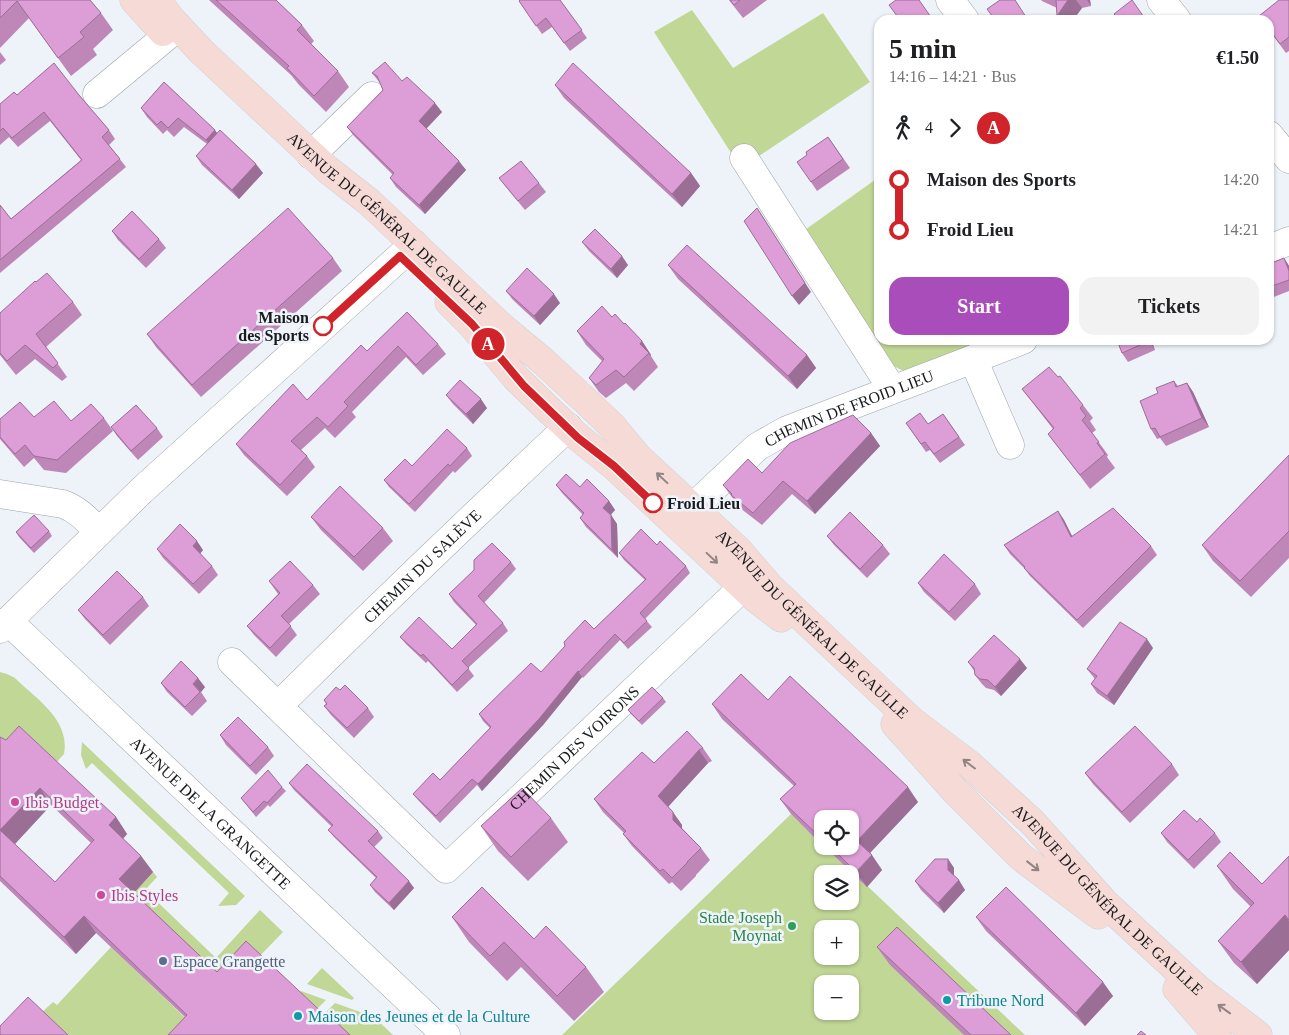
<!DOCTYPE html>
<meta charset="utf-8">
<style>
body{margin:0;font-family:"Times New Roman",serif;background:#f2f2f2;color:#202124;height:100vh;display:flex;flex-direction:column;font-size:19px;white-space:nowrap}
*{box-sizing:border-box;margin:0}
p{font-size:16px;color:#757577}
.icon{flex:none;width:28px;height:28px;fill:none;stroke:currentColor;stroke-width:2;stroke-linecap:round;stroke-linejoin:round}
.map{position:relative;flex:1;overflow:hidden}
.drawer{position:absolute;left:874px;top:15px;width:400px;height:330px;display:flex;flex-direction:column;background:#fff;border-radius:15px;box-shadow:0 1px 4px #0004}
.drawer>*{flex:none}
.badge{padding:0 10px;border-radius:16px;font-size:18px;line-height:32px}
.fabs{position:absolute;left:814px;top:810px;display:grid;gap:10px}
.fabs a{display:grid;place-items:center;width:45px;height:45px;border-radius:10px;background:#fff;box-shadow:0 1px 4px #0004;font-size:25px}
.map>.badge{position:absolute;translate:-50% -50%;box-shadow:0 0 0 2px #fff}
.legs{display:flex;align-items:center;gap:8px;height:55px;padding:0 15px;font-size:16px}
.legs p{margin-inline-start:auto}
.overview{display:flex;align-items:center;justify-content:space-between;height:85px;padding:0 15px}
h1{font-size:28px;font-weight:600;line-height:38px}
.cta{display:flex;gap:10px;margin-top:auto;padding:10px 15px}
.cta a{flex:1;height:58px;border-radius:15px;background:#a84db9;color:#fff;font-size:20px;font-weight:600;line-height:58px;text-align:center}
.cta a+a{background:#f2f2f2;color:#202124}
ul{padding:0 15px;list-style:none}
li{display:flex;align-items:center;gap:18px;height:50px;font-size:19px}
li i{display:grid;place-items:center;width:8px;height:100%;margin:0 6px;background:currentColor}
li i::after{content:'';width:12px;height:12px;margin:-6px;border:4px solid;border-radius:50%;background:#fff}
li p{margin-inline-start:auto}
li:first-child i{background:linear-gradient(#0000 50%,currentColor 0)}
li:last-child i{background:linear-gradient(currentColor 50%,#0000 0)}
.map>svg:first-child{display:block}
</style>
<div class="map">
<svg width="1289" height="1035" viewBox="0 0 1289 1035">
<rect width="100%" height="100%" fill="#eef3fa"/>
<g fill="#c1d796" fill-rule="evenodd">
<path d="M692,10l41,58 90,-55 47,69 -114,76 -23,-2 -79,-124z"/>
<path d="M879,177v163h103l-74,33 -23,-11 -83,-130z"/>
<path d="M0,672l7,2 8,4c17,17 45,35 49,60 1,5 1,11 0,16l-10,11 -54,-18z"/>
<path d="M82,742l163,154 -9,9 -18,1 11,-13 -137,-130 -6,6 -5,-14z"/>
<path d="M791,814l31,30v2h3l200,189h-463zM822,874h28v27h-28zM822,929h28v27h-28zM822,984h28v27h-28z"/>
<path d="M153,872l4,5 -12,13 71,68 44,-48 23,22 -32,33 -17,29 -103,-98z"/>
<path d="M111,947l88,84 -3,4h-134l-22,-21 13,-12 4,3z"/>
<path d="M322,968l32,30 -2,2 -45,-16z"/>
<path d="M301,991l25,9 -11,11 -18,-16z"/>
<path d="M335,1003l39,14 19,18h-54l-18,-18z"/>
</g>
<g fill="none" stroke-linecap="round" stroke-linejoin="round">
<defs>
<g id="minor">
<path d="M950,0l15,20"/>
<path d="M1161,0l16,20"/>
<path d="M97,94l70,-58"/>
<path d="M1269,135l20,24"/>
<path d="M311,155l61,-59"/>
<path d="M744,158l143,223 4,9"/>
<path d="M1269,249l20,-8"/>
<path d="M973,359l37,86"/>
<path d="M0,494l63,10c16,6 25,17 36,28"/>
<path id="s1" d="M693,507l64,-60 30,-17 236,-90"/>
<path id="s2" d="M8,621l438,414"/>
<path d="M0,629l141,-138 273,-247"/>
<path id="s3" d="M232,662l214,207 297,-282"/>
<path id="s4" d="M278,706c95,-94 192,-187 290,-279"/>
</g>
<g id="major">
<path d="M134,0l29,32"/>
<path id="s5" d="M157,0l14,19 31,33 125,117 42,33 134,126 41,34 45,42 24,23 24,29 101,94 32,37 142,134 57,43 64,59 73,81 92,85 60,46"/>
<path d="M449,302l22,22 45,54 33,32 29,27 36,29 141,132 26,20"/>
<path d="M895,724l61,68 65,65 77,58"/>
<path d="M1177,989l40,46"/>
</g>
</defs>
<use href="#minor" stroke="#9ea2a8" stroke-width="29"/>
<use href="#major" stroke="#d1d1d2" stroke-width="29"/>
<use href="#minor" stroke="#fff" stroke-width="28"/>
<use href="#major" stroke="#f6dad6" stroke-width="28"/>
</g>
<g fill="#be87b8" fill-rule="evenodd">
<path d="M0,0h90l11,13 12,17 -20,19 4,6 -26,21 -42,-58 -29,30z"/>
<path d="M209,0h67l26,25 12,16 -3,3 27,27 11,16 -23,25 -27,-27 -8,-10z"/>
<path d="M560,0l27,38 -17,13 -18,-24 -10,7 -23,-33z"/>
<path d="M729,0h38l-24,18z"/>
<path d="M1041,0h49l1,6 -9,2 -9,12h-13l-3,-12 -15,-7z"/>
<path d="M1289,0v51l-3,2 -17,-23v-10z"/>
<path d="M0,52l6,8 -6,5z"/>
<path d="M372,73l30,8 40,31 -16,17 40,41 -41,44 -29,-27 -6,-9 3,-3 -39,-39 -7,-9 36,-37 -3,-7z"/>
<path d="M164,82l53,51 46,40 -24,26 -37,-34 -6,-9 11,-12 -23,-17 -10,10 -7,-7 -4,4 -16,-17 -6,-9z"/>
<path d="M555,85l136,88 9,13 -18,21 -118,-109z"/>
<path d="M17,95h62l30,35 6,9 -6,6 17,22 -126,106v-68l11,14 70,-59 -31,-39 -32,26 -9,-10 -9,8v-41z"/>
<path d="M828,137l22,31 -33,23 -6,-9 -4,-27z"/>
<path d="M499,178l40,5 7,9 -21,18 -19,-23z"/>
<path d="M112,231l47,8 7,9 -20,20 -28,-28z"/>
<path d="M582,242l46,23 -11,13 -28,-27z"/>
<path d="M333,258l9,13 -141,126 -45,-50 -9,-13z"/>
<path d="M1284,258l5,8v25l-20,8v-35z"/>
<path d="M668,265l139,90 9,13 -19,21 -119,-110z"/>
<path d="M506,291l54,12 -20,22 -27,-25z"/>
<path d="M73,302l9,13 -36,32 21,30 -5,4 -27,-22 -19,16 -16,-20v-42z"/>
<path d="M407,312l31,32 8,10 -23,21 -17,-18 -54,55 4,5 -21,21 -10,-10 -24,22 6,6 8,11 -28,29 -43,-41 -8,-11 71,-44 60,-49z"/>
<path d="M612,317l12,7 18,17 9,14v1l7,11 -24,24 -8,-8 -20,15 -7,-6 -10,-14 14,-16 -17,-17 -9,-14z"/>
<path d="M1117,340h34l4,10 -27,12 -6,-9z"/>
<path d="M1174,381l4,5 9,-3 6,9 16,35 -43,19 -6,-8 -3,1 -6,-10 7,-36z"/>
<path d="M1022,389l61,16 10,13 -3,3 6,9 -4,3 16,22 -1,2 8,11 -25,21 -32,-42 -10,-13 5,-5z"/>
<path d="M446,395l41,13 -14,16 -20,-20z"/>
<path d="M943,414l22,31 -25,18 -10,-13 -4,2 -20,-29 22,1z"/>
<path d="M34,417l37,4 33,-3 9,13 -47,42 -22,-3 -10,-12 -10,9 -24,-28v-20z"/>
<path d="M111,427l46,1 6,9 -25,23 -21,-24z"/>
<path d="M871,433l9,13 -65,68 -23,-20 -30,31 -22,-17 -17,-23 39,-12z"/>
<path d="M467,448l5,8 -17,17 -2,-2 -38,41 -26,-25 -5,-7 28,-14z"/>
<path d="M1289,455v103l-38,39 -38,-36 -11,-16z"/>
<path d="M556,485l24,2 29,14 6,9 -4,5 6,9 1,34 -32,-31 -6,-9 3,-3 -21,-22z"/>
<path d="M1058,511l6,9 8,16 79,10 6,9 -74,73 -53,-52 -6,-8 -14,-14 -6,-9z"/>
<path d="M311,517l72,11 10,13 -30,30 -42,-41z"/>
<path d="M49,531l3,5 -18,17 -15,-16 -3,-5z"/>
<path d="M827,536l56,9 7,9 -23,24 -33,-33z"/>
<path d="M657,545l29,21 4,7 -45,46 7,8 -24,22 -8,-9 -37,38 -1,-1 -39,48 -61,66 -5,-6 -37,38 -22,-23 -5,-6 27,-14 50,-52 -7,-7 -4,-7 62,-42 53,-43 51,-49 -21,-20 -5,-7z"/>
<path d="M157,549l46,1 -3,4 12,12 6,9 -19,19 -36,-36z"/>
<path d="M511,562l5,7 -32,34 19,20 5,8 -40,37 6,8 -17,16 -29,-31 -2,2 -20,-19 -6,-7 52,12 24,-24 -22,-23 -5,-8z"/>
<path d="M269,581l44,4 7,9 -31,30 8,11 -21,22 -22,-22 -7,-9 31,-32z"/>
<path d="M918,583l57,1 6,10 -26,27 -31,-29z"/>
<path d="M143,597l6,9 -39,39 -25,-26 -7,-9z"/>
<path d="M1153,648l-39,57 -17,-12 -6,-9 4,-5 -8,-10z"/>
<path d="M968,662l59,6 -26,28 -7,-6 -8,-2 -4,-4 -7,-9v-3z"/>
<path d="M161,683l44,4 -4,5 6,9 -15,15 -25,-24z"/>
<path d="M340,690l28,18 6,9 -20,21 -23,-23 -7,-9 2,-2 -2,-4z"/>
<path d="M663,698l3,4 -24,23 -11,-11 -3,-4z"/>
<path d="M768,700l150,102 -48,51 12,17 -15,17 -43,-41h26l-28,-27v26l-31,-31 -11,-15 14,-13 -72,-67 -10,-15z"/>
<path d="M220,735l48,12 6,9 -18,19 -30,-30z"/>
<path d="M0,737l116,80 11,17 -4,5 18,17 12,16 -19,21 83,79 113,48 20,15 -165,-18 -89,-84 -20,21 -76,-73zM51,805l40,38 -36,39 -40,-38z"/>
<path d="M703,748l9,13 -4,2 -40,44 14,18v3l19,20 9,12 -14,15v1l-15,15 -9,-9 -3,2 -37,-38 -9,-12 1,-1 -21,-21 -9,-13 60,-36z"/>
<path d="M1172,764l7,11 -49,48 -37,-39 -8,-11z"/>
<path d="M289,783l89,48 5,7 -9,9 40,41 -20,22 -19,-18 -5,-7 6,-7 -42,-41 -6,-7 4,-3 -38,-37z"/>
<path d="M282,787l4,4 -16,16 -2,-2 -12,12 -15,-19z"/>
<path d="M551,818l17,24 -40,39 -30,-30 -17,-25z"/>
<path d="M1161,833h54l6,9 -27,27 -27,-27z"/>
<path d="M1289,856v94l-32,34 -23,-21 -16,-22 33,-34 -18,-18 -16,-23 45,18z"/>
<path d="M948,859l6,9v8l11,14 -21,23 -23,-23 -6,-9z"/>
<path d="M452,917l82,22 52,28 18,25 -30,29 -53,-54 -14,14 -38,-39z"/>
<path d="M976,917l137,79 -28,30 -99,-95z"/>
<path d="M877,947l134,88h-47l-74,-70z"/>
</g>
<g fill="#9b6e96">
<path d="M1068,0h8l6,8 -9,12h-13l-3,-4z"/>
<path d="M1087,0h3l1,6z"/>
<path d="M435,103l7,9 -17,18 -6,-9z"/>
<path d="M215,130l6,9 -8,10 -7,-9z"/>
<path d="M459,161l7,9 -41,44 -6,-9z"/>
<path d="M256,164l7,9 -24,26 -7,-9z"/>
<path d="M691,173l9,13 -18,21 -10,-13z"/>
<path d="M757,208l54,84 -12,13 -7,-9z"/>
<path d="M622,256l6,9 -11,13 -6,-9z"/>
<path d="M1284,258l5,8v5z"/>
<path d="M554,294l6,9 -20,22 -6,-9z"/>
<path d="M1149,340h2l4,10z"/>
<path d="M642,341l9,14v1l-11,-12z"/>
<path d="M807,355l9,13 -19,21 -9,-13z"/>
<path d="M1187,383l6,9 16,35 -7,-9z"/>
<path d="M481,399l6,9 -14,16 -7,-10z"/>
<path d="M871,433l9,13 -65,68 -8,-13z"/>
<path d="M609,501l6,9 -6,6 -6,-8z"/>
<path d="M1058,511l6,9 13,26 -6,-9z"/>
<path d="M611,515l6,9 1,34 -6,-8z"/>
<path d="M197,541l6,9 -4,5 -6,-9z"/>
<path d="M1147,639l6,9 -39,57 -7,-9z"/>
<path d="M1020,659l7,9 -26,28 -6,-9z"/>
<path d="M578,671l4,6 -39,48 -61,66 -4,-7z"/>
<path d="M198,678l7,9 -4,5 -8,-8z"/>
<path d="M699,750l9,13 -42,46 -8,-13z"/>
<path d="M908,787l10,15 -51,54 -10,-15z"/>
<path d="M40,788l11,17 -39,42 -12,-17z"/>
<path d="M673,812l9,13v7l-9,-12z"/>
<path d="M116,817l11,17 -7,8 -11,-17z"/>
<path d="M872,855l10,15 -15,17 -11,-15z"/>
<path d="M141,856l12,16 -22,24 -12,-17z"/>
<path d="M948,859l6,9v11l-6,-9z"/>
<path d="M959,880l6,10 -21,23 -6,-10z"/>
<path d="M409,881l5,7 -20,22 -5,-7z"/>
<path d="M1285,915l4,6v29l-32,34 -16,-22z"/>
<path d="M84,916l12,17 -20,21 -12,-17z"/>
<path d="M1103,982l10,14 -28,30 -9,-13z"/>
</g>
<g fill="#dd9dd6" stroke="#9b6e96" fill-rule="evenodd">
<path d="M0,0h90l11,13 -21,19 4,5 -26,21 -41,-57 -17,17z"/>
<path d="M216,0h60l26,25 -5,5 41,41 -24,25 -27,-28 2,-2z"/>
<path d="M520,0h40l22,30 -18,13 -18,-25 -10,8 -17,-25z"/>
<path d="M730,0h10l-6,5z"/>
<path d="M896,0h23l14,20h-33l-11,-15z"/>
<path d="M1000,0h15l13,20h-33l-8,-11z"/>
<path d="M1056,0h12l-11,16z"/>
<path d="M1132,0l14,20h-27l-5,-6z"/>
<path d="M1279,0h10v37l-9,7 -11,-15v-9h-8l-2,-4z"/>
<path d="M385,62l17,19 5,-4 28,26 -16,18 40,40 -40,44 -29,-27 4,-5 -47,-46 36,-37 -6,-14 -5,-3z"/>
<path d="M54,63l25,32 30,35 -7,7 18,22 -120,101v-55l11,14 71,-59 -38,-48 -32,26 -9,-10 -3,3v-27l14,-12 3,3z"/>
<path d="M573,63l118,110 -19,21 -117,-109z"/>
<path d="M164,82l51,48 -9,10 -28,-22 -10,10 -7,-7 -4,4 -16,-17z"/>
<path d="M220,130l36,34 -24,26 -36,-34z"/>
<path d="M828,137l15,22 -32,23 -14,-20 10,-7 -1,-3z"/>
<path d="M521,161l18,22 -21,18 -19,-23z"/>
<path d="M288,208l45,50 -141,127 -45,-51z"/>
<path d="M757,208l48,75 -13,13 -48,-75z"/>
<path d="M132,211l27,28 -20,20 -27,-28z"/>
<path d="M595,229l27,27 -11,13 -29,-27z"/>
<path d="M687,245l120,110 -19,21 -120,-111z"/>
<path d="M1284,258l5,13v9l-20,7v-23z"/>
<path d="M527,268l27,26 -20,22 -28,-25z"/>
<path d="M47,273l26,29 -37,32 22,29 -5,5 -28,-23 -18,16 -7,-8v-40l35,-32 1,1z"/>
<path d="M602,306l10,11 3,-3 9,10 1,-1 17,18 -2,3 9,9 -25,24 -8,-7 -20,15 -7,-7 15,-19 -27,-28z"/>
<path d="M407,312l31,32 -22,21 -18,-19 -54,56 4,4 -20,21 -11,-10 -26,24 16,15 -27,29 -44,-41 57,-60 14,16 54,-55 6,6z"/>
<path d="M1117,340h32v1l-27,12z"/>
<path d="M1049,367l9,10 2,-1 23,29 -3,3 6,8 -4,4 17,22 -2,1 8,11 -25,21 -32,-41 6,-6 -32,-39z"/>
<path d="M460,380l21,19 -15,15 -20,-19z"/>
<path d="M1174,381l2,6 11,-4 15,35 -42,19 -5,-9 -4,1 -11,-28 18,-8 -2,-5z"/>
<path d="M54,401l17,20 20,-17 13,14 -47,42 -23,-4 -9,-11 -10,9 -15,-17v-18l20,-17 14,15z"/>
<path d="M136,405l21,23 -26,23 -20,-24z"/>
<path d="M920,413l8,11 15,-10 16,23 -25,17 -9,-12 -4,2 -15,-21z"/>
<path d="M853,415l18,18 -64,68 -24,-20 -30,32 -22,-18 1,-1 -9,-9 25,-26 14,14 28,-30z"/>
<path d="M447,429l20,19 -17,18 -2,-2 -39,40 -25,-24 21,-21 7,7z"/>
<path d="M1289,455v76l-49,50 -38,-36z"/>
<path d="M566,474l14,13 7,-8 22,22 -6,7 8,7 1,35 -32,-32 4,-5 -28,-28z"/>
<path d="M340,486l43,42 -29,29 -43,-40z"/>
<path d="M1113,508l38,38 -74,74 -53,-52 1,-1 -21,-22 54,-34 13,26z"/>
<path d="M850,512l33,33 -23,24 -33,-33z"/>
<path d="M34,515l15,16 -18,17 -15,-16z"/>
<path d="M180,524l17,17 -4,5 19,20 -19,18 -36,-35z"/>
<path d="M641,529l16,16 3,-4 26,25 -46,47 7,8 -23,22 -9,-9 -36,38 -1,-1 -39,48 -61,65 -6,-5 -36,37 -23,-22 20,-21 7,7 51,-53 -12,-13 52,-51 10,9 24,-26 -1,-4 21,-22 9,9 52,-50 -27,-26z"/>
<path d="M492,543l19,19 -33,34 25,27 -41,38 7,7 -17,17 -29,-31 -2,2 -21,-19 19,-20 33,32 25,-25 -28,-30 25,-24v-10z"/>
<path d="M944,554l31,30 -26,28 -31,-29z"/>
<path d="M290,561l23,24 -32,31 10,10 -21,22 -23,-22 33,-33 -11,-12z"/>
<path d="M117,571l26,26 -40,38 -25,-25z"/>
<path d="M1120,622l27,17 -40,57 -16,-12 6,-8 -10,-7z"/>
<path d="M994,635l26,24 -25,28 -7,-7 -8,-1 -5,-4 -1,-7 -6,-6z"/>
<path d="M181,661l17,17 -5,6 7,8 -15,15 -24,-24z"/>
<path d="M741,674l27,26 22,-24 118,111 -51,54 15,14 -16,17 -26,-26h20v-27h-28v20l-42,-40 16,-15 -84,-80z"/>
<path d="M345,685l23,23 -21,20 -23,-22 3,-2 -3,-4 12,-13 4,3z"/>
<path d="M652,687l11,11 -24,23 -11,-11z"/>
<path d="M238,717l30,30 -18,19 -30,-31z"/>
<path d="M19,726l97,91 -7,8 32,31 -22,23 98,93 29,-31 84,79 2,-2 18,17h-182l19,-20 -103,-99 -20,21 -64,-61v-139l6,3zM40,788l54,52 -39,42 -55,-52z"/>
<path d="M1135,726l37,38 -50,48 -37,-39z"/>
<path d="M687,731l16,17 -4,2 -41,46 15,16v8l28,28 -14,14v1l-15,15 -9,-9 -3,2 -37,-37 3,-3 -32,-32 48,-47 12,11z"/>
<path d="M307,764l71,67 -10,10 41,40 -20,22 -19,-18 7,-8 -49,-47 5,-5 -44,-42z"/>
<path d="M268,770l14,17 -15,16 -3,-2 -11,11 -12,-14z"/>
<path d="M522,788l29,30 -40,39 -30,-31z"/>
<path d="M1184,810l13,12 3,-4 15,15 -27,27 -27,-27z"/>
<path d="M1230,852l32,32 27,-28v64l-4,-5 -44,47 -23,-21 36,-38 -37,-37z"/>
<path d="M935,859h13v11l11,10 -21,23 -23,-22z"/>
<path d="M482,887l52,52 12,-13 40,41 -29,29 -53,-54 -14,14 -38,-39z"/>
<path d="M1006,887l97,95 -27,31 -100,-96z"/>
<path d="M897,927l114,108h-40l-94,-88z"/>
<path d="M28,997l40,38h-68v-9z"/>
<path d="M1141,1031l5,4h-9z"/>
</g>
<defs><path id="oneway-shaft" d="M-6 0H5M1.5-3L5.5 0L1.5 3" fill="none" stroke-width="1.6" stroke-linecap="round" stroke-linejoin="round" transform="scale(1.25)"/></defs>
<g stroke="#928482">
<use href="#oneway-shaft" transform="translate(662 478) rotate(-137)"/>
<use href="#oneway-shaft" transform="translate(712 558) rotate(43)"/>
<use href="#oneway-shaft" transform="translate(969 764) rotate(-143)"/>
<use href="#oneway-shaft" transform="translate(1033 866) rotate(38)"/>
<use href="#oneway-shaft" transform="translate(1224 1009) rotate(-144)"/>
</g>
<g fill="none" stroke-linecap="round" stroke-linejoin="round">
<defs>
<path id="line-1" d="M323,326l77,-70 72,68 52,62 54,52 36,28 39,37"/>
</defs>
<use href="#line-1" stroke="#fff" stroke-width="11"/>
<use href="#line-1" stroke="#d1232a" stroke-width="8"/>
</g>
<g fill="#fff" stroke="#d1232a" stroke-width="2.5">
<circle cx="323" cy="326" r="9"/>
<circle cx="653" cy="503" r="9"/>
</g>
<g fill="#d1479c" stroke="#eef3fa" stroke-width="2">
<circle cx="15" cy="802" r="5"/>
<circle cx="101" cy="895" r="5"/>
</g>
<circle fill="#2e9e5b" stroke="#eef3fa" stroke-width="2" cx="792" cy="926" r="5"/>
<circle fill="#5c6f8a" stroke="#eef3fa" stroke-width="2" cx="163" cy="961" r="5"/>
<g fill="#0f9aa8" stroke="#eef3fa" stroke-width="2">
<circle cx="947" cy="1000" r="5"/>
<circle cx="298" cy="1016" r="5"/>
</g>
<g text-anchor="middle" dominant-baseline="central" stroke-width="5" stroke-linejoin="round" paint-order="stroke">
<g font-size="16" fill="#181a1c" stroke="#eef3fa">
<text stroke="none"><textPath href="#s5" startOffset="321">AVENUE DU GÉNÉRAL DE GAULLE</textPath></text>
<text stroke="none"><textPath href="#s1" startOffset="188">CHEMIN DE FROID LIEU</textPath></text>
<text stroke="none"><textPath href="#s4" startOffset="201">CHEMIN DU SALÈVE</textPath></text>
<text stroke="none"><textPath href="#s5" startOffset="906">AVENUE DU GÉNÉRAL DE GAULLE</textPath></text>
<text stroke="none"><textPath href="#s3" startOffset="474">CHEMIN DES VOIRONS</textPath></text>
<text stroke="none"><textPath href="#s2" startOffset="279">AVENUE DE LA GRANGETTE</textPath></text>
<text stroke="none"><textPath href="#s5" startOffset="1311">AVENUE DU GÉNÉRAL DE GAULLE</textPath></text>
</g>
<g font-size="16" font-weight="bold" fill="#181a1c" stroke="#eef3fa" text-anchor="end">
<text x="309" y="317">Maison<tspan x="309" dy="18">des Sports</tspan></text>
<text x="667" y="503" text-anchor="start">Froid Lieu</text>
</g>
<g font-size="16" fill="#b23c85" stroke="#eef3fa" text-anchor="start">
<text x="25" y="802">Ibis Budget</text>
<text x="111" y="895">Ibis Styles</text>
</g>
<g font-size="16" fill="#27864d" stroke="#eef3fa" text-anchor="end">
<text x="782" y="917">Stade Joseph<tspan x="782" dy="18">Moynat</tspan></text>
</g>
<g font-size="16" fill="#4e5e75" stroke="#eef3fa" text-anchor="start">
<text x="173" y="961">Espace Grangette</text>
</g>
<g font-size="16" fill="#0d838f" stroke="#eef3fa" text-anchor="start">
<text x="957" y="1000">Tribune Nord</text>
<text x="308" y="1016">Maison des Jeunes et de la Culture</text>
</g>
</g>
</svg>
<div class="fabs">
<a><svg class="icon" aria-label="locate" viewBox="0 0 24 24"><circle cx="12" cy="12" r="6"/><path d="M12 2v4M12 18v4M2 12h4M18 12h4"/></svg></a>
<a><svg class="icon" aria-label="layers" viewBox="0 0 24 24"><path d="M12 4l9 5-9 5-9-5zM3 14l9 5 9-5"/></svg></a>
<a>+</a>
<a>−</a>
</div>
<b class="badge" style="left:488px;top:344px;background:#d1232a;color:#fff">A</b>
<section class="drawer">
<div class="overview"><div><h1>5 min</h1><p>14:16 – 14:21 · Bus</p></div><b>€1.50</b></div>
<div class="legs"><svg class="icon" aria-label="walk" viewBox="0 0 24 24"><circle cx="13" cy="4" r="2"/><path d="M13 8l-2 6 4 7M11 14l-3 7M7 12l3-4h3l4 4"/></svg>4<svg class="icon" aria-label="forward" viewBox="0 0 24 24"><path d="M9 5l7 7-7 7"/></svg><b class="badge" style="background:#d1232a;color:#fff">A</b></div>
<ul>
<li><i style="color:#d1232a"></i><b>Maison des Sports</b><p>14:20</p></li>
<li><i style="color:#d1232a"></i><b>Froid Lieu</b><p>14:21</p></li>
</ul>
<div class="cta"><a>Start</a><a>Tickets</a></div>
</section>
</div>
